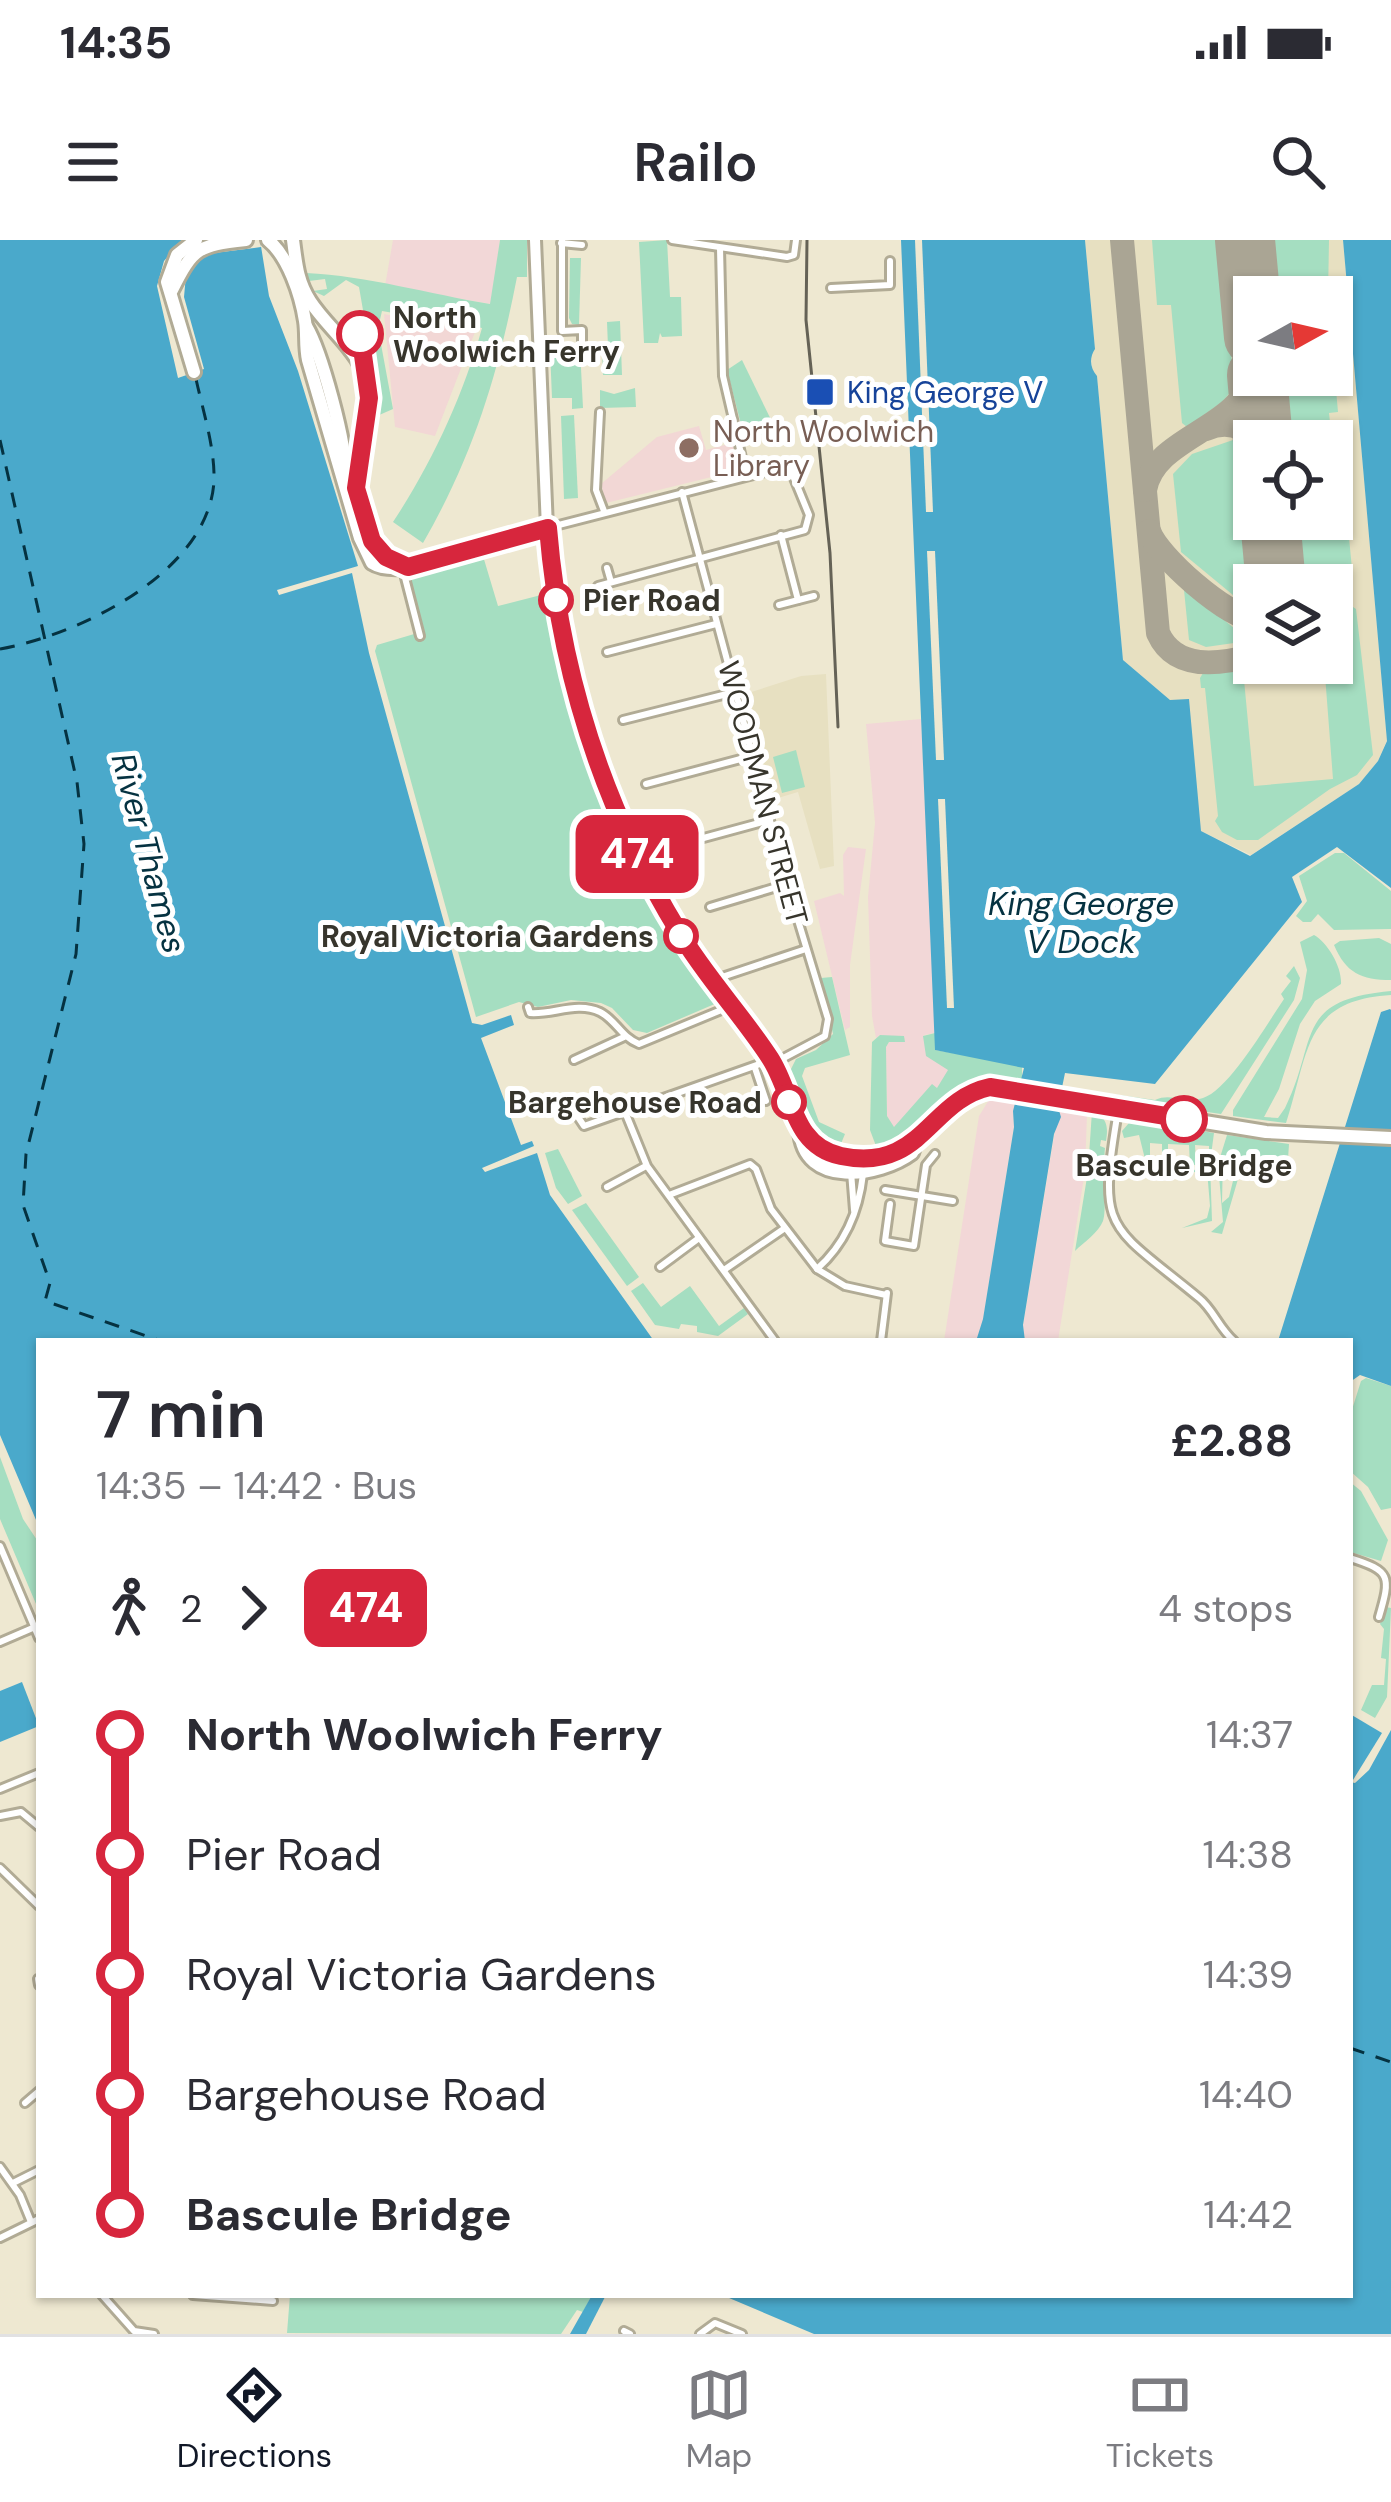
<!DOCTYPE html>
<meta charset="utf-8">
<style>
body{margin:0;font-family:"DM Sans",sans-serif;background:#f2f2f3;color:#2b2b33;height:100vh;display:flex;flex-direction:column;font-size:45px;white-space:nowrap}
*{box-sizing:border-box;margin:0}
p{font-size:39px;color:#7c7c81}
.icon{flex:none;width:66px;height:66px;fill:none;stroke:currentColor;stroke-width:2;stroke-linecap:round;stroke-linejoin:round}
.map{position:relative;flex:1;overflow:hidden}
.sheet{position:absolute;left:36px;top:1098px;width:1317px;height:960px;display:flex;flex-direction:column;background:#fff;border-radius:0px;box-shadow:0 3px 9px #0004}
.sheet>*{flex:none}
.badge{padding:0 24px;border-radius:18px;font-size:42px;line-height:78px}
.needle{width:78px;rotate:82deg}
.buttons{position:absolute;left:1233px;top:36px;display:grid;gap:24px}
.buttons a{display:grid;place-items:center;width:120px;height:120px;border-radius:0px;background:#fff;box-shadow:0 3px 9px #0004;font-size:60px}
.map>.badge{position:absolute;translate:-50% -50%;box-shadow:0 0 0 6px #fff}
.legs{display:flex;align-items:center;gap:18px;height:132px;padding:0 60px;font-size:39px}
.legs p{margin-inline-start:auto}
.head{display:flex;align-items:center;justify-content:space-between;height:204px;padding:0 60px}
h1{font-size:66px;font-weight:600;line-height:90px}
ul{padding:0 60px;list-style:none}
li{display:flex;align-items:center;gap:42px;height:120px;font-size:45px}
li i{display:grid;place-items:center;width:18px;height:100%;margin:0 15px;background:currentColor}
li i::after{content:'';width:30px;height:30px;margin:-15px;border:9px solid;border-radius:50%;background:#fff}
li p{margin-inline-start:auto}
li:first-child i{background:linear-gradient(#0000 50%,currentColor 0)}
li:last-child i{background:linear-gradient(currentColor 50%,#0000 0)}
.status{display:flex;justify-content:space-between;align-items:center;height:84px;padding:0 60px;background:#fff;direction:ltr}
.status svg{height:33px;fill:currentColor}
header{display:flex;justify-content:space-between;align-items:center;height:156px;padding:0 60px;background:#fff;font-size:54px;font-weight:600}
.tabs{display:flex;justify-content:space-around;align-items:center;height:168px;border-top:3px solid #e1e1e2;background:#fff;font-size:33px;color:#7c7c81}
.tabs a{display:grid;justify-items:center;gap:6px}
.tabs .active{color:#111827}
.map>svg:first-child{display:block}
</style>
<div class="status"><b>14:35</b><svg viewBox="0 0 49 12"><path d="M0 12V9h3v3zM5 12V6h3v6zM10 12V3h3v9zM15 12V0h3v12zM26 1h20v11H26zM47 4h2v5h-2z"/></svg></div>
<header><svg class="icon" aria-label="menu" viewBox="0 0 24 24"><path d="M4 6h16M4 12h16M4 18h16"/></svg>Railo<svg class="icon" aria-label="search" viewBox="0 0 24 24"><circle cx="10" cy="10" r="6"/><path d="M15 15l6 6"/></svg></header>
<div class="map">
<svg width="1391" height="2094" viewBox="0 0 1391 2094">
<rect width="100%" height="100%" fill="#eee8d1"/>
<g fill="#f2d7d5">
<path d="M384,74l91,18 -40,104 -40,-9z"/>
<path d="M699,186l7,24 26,-7 8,27 -134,33 -5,-19 56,-47z"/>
</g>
<g fill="#f2d7d7">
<path d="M393,0h107l-9,64 -106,-18z"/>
<path d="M921,479l14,314 -11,2 16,28 9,7 -12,19 -5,-4 -38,43 -7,-12 -1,-69 3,-5h15l-24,-7 -4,3 -4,-22 -4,-119 7,-74 -9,-99z"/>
<path d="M848,607l18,2 -16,116v62l-5,3 -31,-129 26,-8 4,3 -1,-41z"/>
<path d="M992,855l27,4 -6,12 1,15 -31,194 -6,21h-33l35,-225z"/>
<path d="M1059,866l26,4 2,4 -2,57 -27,170h-33l-2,-15z"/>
</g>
<g fill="#e7e0c1" fill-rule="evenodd">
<path d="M1085,0h258l44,500 -9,21 -19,23 -108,71 -50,-24 -31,-131 -47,-40 -26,-284 -5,-6 -1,-15 4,-6zM1254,57h78v78h-78zM1254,201h78v78h-78zM1254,345h78v78h-78z"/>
<path d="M826,434l8,192 -14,3 -22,-77 -30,9 -29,-105 62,-20z"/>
</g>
<g fill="#a5dec1">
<path d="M500,0h27v37h-10c-19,98 -44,179 -94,266l-30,-21c39,-59 70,-126 89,-194l-100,-17 -4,17 15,81 -16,7v-25l-18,-104 -13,-7 -22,16 -11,-5 14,-2 -2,-10 -16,2 -3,-8c62,3 123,21 184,31z"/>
<path d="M667,0l3,57h11l1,39 -20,1 -2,-4 -2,10h-14l-5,-101z"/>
<path d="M1152,0h70l12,148 -12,14 -35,25 -5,-4 -11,-118h-14z"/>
<path d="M1269,0h60l-1,57h-54z"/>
<path d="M570,18h11l-2,67 -7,-1 -3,-6z"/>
<path d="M620,81l2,54h-19l-1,-27 6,-1 -1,-25z"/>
<path d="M1332,104l6,68 -9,1 3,28h-44l-6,-66h50z"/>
<path d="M580,108l3,60 -11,1v-11h-20l-2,-48z"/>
<path d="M742,120l34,70 -31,10 -18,-70z"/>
<path d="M635,148l1,19 -36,1v-18l14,4z"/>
<path d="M574,175l4,83 -14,1 -3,-83z"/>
<path d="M1233,200l6,3 14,157 -20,-5 -52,-43 -8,-78 19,-20z"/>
<path d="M1332,203l1,9h8l12,128 -8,8c-18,1 -26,-17 -46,-19l-4,-50h37z"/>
<path d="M483,316l15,50 47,-12c20,106 50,204 101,299 21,39 48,74 71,110l-70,30 -14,-3 -21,-22 -11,-5 -30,-3 -33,7 -19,-5 -43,15 -101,-366 2,-6 44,-13 -14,-55z"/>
<path d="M1187,349l48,40 11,2 -5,11 -35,5 -17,-7 -5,-50z"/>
<path d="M1332,353l24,16 17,146 -16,20 -27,14 -72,51h-21l-15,-8 -7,-11 3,-5 -13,-128h-4l-1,-10 3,-5 40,-4 11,117 79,-7 -8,-104 -16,-12h23z"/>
<path d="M796,510l9,37 -23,6 -9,-36z"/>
<path d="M1335,613h9l47,38v38l-57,1 -16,-16 -7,8h-8l-7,-6 11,-15 -8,-25z"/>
<path d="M1314,695c14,8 28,32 27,49l-26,17 -15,23 -21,65 -15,28 14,1 7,-10c34,-69 8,-108 106,-117v4c-88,5 -82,58 -105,128l-53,-7v-6l69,-111 5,-29 -7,-28z"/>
<path d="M1379,698l12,6v36c-30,0 -45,-7 -57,-35l6,-4z"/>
<path d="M1294,726l6,12 -6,22 -73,114 -132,-19 1,-4 65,9c16,-8 31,4 48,-2 26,-8 65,-76 81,-99l-3,-5 10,-13 -5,-5z"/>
<path d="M832,737l18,78 -45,13 -3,8 17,46 26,12 -5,12c-31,-5 -39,-47 -51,-73l7,-14 20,-9 17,-16 -12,-56z"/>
<path d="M935,793v17l87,15v17c-12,-2 -27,-5 -38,-4 -44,7 -64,65 -108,68l-6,-16 2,-88 8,-7 24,1 1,6h-16l-3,5 1,69 7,11 38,-43 5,4 11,-18 -22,-14 -3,-20z"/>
<path d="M1092,871c14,5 17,15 14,30l-5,-1 -1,6 5,2c-2,16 2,64 -2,73 -4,11 -20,22 -28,30l13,-80z"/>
<path d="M1140,881l74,12 -4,30 2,58 -30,7 25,-10 3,-12 -3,-36 -36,6 -12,8 18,-12 32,-4v-22l-14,-1 1,20h-6l-1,-20 -21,-1v19h-6v-19l-12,-1v20h-4l-7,-28 -15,3 -2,-7 7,-8z"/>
<path d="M1227,895l62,9 -1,15 -20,2 -22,-4 -7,14 -3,-14 -13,-1 -1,47 7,-6 4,-16 5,-2 -16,55 -11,-2 12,-10 -5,-58z"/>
<path d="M558,909l24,47 -14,8 -12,-16 -11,-35z"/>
<path d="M586,963l53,74 -12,9 -55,-76z"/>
<path d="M643,1043l18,24 29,-21 29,40 25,-18 4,6 -30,22 -21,-4v-6l-16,-2 -2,5 -24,-4 -24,-34z"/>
<path d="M1366,1138l25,8v122l-10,2 -13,-23 -18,-16v-55l11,-35z"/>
<path d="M0,1217l23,62 16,24v68l-39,-92z"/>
<path d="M1350,1242l11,9 27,49 -7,21 -31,-9z"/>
<path d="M1386,1367l5,1 -4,89 -12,21 -14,-8 11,-25h12l2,-26 -5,-1 3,-29 -4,-5z"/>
<path d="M290,2055h302l-9,17 -6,-2 -16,24h-8l-266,-1z"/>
</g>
<g fill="#4aa9cb">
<path d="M0,0h260l9,56 29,75 60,195 -81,24 2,5 73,-22 17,80 103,370 10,2 29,-10 3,10 -33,13 40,107 11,-4 2,5 -52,22 3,4 52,-19 13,42 104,146h-615v186l-39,-92z"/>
<path d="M901,0h184l10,109c-6,9 -5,19 2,27l26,284 47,40 19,-1 12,132 49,25 109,-72 19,-23 9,-20 -44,-501h48v648l-54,-41 -45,30 10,25 -147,182 -90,-11 -7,34 3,10 -7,17 -31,191 2,16h-48v-3l6,-19 31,-192 -1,-16 11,-43 -89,-18z"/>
<path d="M1390,769l1,1v376l-31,-11 -10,7v-41h-72l103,-329z"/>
<path d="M22,1442l17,44 -39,16v-51z"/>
<path d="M1350,1474l32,19 -29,47h-3z"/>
<path d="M1391,1490v604h-577l-92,-39h628v-513l5,1 14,-13z"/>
<path d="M592,2055h14l-20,39h-16z"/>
</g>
<g fill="#eee8d1">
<path d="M182,0h78l1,7 -55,7 -20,21 -2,22 20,72 -26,9 -21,-92 7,-25z"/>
<path d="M915,0h7l11,272h-7z"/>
<path d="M927,311h8l9,209h-8z"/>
<path d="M938,559h7l9,209h-7z"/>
</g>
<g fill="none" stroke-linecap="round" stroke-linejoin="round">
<g stroke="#053241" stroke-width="3" stroke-dasharray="15 12" stroke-linecap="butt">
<path d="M0,200l77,342 7,62 -8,110 -50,200 -3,51 27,78 -5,18 116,40"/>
<path d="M0,409c79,-14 209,-77 214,-168 1,-33 -11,-70 -18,-102"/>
<path d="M1350,1808l41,14"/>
</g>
<g stroke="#aaa594" stroke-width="24">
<path d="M1122,0l36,393c17,38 61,32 96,22"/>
<path d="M1206,189c20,-9 37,-4 51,12"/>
<path d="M1145,250c9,-54 94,-59 109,-116"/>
<path d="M1149,291c8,25 79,87 105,88"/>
</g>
<g stroke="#aaa594" stroke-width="60">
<path d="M1245,0l9,97"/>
<path d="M1257,135l6,66"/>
<path d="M1270,279l6,66"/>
</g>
<defs>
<g id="street">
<path d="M562,0v91l20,-1v15"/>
<path d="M672,0l115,17 7,-2 2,-15"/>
<path d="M561,3l21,2"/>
<path d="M720,8l3,128 23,99"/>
<path d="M831,48l59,-3v-24"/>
<path d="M600,172l-4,78 8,21"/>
<path d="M682,252l105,392 41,135 -3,17 -49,26"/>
<path d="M547,288l242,-62 20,49 -4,15 -207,56"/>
<path d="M781,295l17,65"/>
<path d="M607,328l4,14"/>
<path d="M403,330l17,66"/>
<path d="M779,365l35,-9"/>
<path d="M607,412l109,-28"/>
<path d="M623,480l112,-28"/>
<path d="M646,544l106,-28"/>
<path d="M674,606l96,-26"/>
<path d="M710,667l77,-23"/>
<path d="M713,740l93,-31"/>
<path d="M528,767l2,6c23,2 47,-12 70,-1 16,8 21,25 39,32l92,-38"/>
<path d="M574,820l50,-23"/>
<path d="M755,828l11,33"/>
<path d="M1118,871c-21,123 -10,112 81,187 14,11 20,30 35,43"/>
<path d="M625,872l22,54 128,175"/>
<path d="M576,874l8,12 187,-66"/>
<path d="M851,932l3,38"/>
<path d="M607,947l39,-21"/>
<path d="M885,950l68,11"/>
<path d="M669,955l81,-31 6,5 15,40 46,60 28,17 41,9"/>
<path d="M890,964l-5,37 29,5 12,-81 9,-11"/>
<path d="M660,1027l39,-29"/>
<path d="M817,1029c28,-25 42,-58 46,-95"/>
<path d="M724,1030l61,-42"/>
<path d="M881,1101l6,-48"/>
<path d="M0,1306l39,92"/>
<path d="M1350,1318c41,13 41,18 29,59"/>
<path d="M0,1402l35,-15"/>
<path d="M0,1549l39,-16"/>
<path d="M0,1576l21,-4 18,15"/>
<path d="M0,1628l39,38"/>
<path d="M38,1739l1,6"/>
<path d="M25,1863l14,-12"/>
<path d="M0,1927l20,28 11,27"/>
<path d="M13,1943l26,-13"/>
<path d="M0,1998l39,-19"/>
<path d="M102,2055l32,36 20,3"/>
<path d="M193,2055l80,6"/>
<path d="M624,2091l6,3"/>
<path d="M700,2094l15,-11 27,11"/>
</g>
<path id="primary" d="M535,0l12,288"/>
<g id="highway">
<path d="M268,0c20,16 33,55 37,81 2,12 0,25 3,39l52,178 12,25c32,21 137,-26 175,-35 16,148 53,280 134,407 27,45 65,82 92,127 12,21 18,46 27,68 3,59 80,47 112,23l3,-9 49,-47 26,-10 276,45 125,6"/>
<path d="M293,0c3,22 4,41 17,61 20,31 56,53 59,93 2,28 -8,54 -12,82 -5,35 17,79 50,91"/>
<path d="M172,50c21,-42 26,-45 74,-50"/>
<path d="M306,86c15,25 41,119 39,148"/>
<path d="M194,132l-27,-90 10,-27 19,-15"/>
<path d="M800,890l25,21 39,9 23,-4 28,-12"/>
</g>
</defs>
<use href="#street" stroke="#b1ab95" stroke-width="12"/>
<use href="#primary" stroke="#b1ab95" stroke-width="16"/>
<use href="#highway" stroke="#b1ab95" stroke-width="18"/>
<use href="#street" stroke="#fff" stroke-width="6"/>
<use href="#primary" stroke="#fff" stroke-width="10"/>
<use href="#highway" stroke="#fff" stroke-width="12"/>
<path stroke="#656256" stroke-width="3" d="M807,0l-1,80 24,233 8,174"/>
</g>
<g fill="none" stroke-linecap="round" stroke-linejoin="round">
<defs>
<path id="line-1" d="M360,94l9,64 -13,90 16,53 14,16 22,10 140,-39c12,145 55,280 131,404 27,45 63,83 91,126 23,35 22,88 71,98 81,17 88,-56 149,-69l194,32"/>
</defs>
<use href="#line-1" stroke="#fff" stroke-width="27"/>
<use href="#line-1" stroke="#d7263d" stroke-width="18"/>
</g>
<g fill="#fff" stroke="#d7263d" stroke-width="6">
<circle cx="360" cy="94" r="21"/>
<circle cx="556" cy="360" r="15"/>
<circle cx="681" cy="696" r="15"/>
<circle cx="789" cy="862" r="15"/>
<circle cx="1184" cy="879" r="21"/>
</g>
<rect fill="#1a4fb4" stroke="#fff" stroke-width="4.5" x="805" y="137" width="30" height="30" rx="6"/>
<circle fill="#8d6e63" stroke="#fff" stroke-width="4.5" cx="689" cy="208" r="12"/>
<g text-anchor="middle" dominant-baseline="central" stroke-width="10" stroke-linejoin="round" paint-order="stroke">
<g font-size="30" font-weight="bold" fill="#37352c" stroke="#fff" text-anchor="start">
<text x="393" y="77">North<tspan x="393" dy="34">Woolwich Ferry</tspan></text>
<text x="583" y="360">Pier Road</text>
<text x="654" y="696" text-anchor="end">Royal Victoria Gardens</text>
<text x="762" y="862" text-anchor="end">Bargehouse Road</text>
<text x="1184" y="925" text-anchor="middle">Bascule Bridge</text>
</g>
<g font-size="30" fill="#164399" stroke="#fff" text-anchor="start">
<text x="847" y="152">King George V</text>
</g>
<g font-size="30" fill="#785e54" stroke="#fff" text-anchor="start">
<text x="713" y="191">North Woolwich<tspan x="713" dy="34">Library</tspan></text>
</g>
<g font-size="30" fill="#37352c" stroke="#fff">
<text transform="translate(763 553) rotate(75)">WOODMAN STREET</text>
</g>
<g font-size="33" font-style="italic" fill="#053241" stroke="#fff">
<text transform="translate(149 613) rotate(75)">River Thames</text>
<text x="1081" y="663">King George<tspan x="1081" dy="38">V Dock</tspan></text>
</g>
</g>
</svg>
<div class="buttons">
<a><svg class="needle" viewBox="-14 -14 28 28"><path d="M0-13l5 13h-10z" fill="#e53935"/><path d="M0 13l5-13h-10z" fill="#7c7c81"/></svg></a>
<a><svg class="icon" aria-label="locate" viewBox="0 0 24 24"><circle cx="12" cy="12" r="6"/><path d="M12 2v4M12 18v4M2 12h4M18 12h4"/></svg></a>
<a><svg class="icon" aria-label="layers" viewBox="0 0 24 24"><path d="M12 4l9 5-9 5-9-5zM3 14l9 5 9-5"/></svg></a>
</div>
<b class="badge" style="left:637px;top:614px;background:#d7263d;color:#fff">474</b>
<section class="sheet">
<div class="head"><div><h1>7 min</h1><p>14:35 – 14:42 · Bus</p></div><b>£2.88</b></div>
<div class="legs"><svg class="icon" aria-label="walk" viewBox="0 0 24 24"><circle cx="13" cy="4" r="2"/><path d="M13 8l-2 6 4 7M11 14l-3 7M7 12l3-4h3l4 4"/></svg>2<svg class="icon" aria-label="forward" viewBox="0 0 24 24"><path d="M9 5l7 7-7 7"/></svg><b class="badge" style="background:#d7263d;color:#fff">474</b><p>4 stops</p></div>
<ul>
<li><i style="color:#d7263d"></i><b>North Woolwich Ferry</b><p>14:37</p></li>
<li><i style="color:#d7263d"></i><span>Pier Road</span><p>14:38</p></li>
<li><i style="color:#d7263d"></i><span>Royal Victoria Gardens</span><p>14:39</p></li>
<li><i style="color:#d7263d"></i><span>Bargehouse Road</span><p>14:40</p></li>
<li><i style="color:#d7263d"></i><b>Bascule Bridge</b><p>14:42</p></li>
</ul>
</section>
</div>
<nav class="tabs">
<a class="active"><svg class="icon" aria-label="directions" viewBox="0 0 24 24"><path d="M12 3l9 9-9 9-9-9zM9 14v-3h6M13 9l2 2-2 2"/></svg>Directions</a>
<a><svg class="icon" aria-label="map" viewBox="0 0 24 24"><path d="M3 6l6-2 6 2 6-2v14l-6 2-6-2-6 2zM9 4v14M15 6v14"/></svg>Map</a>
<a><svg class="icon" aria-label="tickets" viewBox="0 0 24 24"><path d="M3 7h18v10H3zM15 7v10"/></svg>Tickets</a>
</nav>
